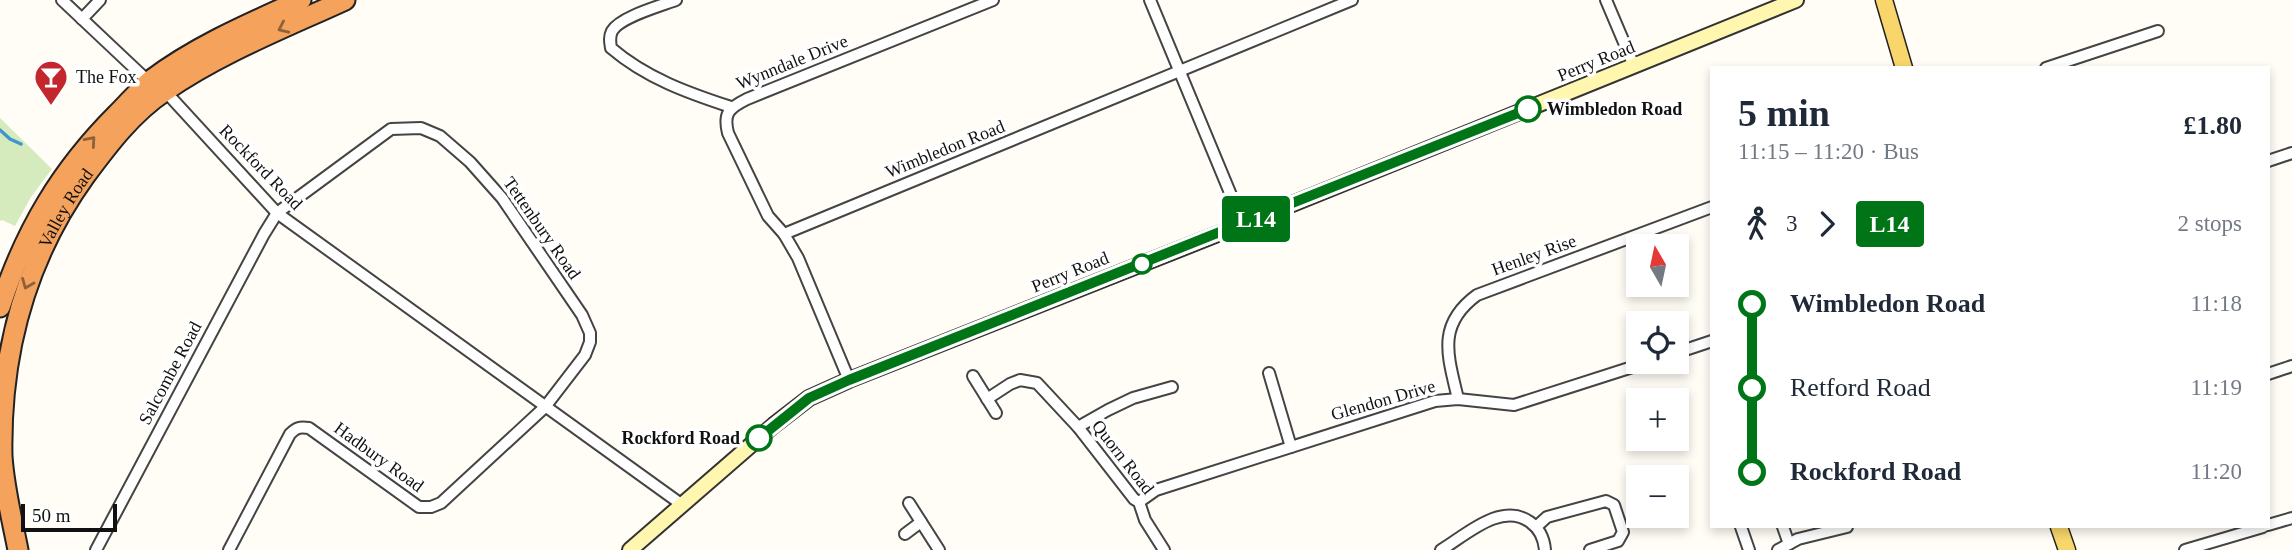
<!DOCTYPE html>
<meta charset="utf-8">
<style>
body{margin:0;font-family:"Times New Roman",serif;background:#f6f6f7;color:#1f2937;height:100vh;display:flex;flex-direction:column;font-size:26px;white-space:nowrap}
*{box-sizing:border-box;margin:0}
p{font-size:23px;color:#747a83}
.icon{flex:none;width:38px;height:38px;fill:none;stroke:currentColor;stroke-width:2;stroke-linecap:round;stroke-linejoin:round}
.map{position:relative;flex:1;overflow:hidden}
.panel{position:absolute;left:1710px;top:66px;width:560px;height:462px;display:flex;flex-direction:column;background:#fff;border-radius:0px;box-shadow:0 4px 10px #0003}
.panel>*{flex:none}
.badge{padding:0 14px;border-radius:5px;font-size:24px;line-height:46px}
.needle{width:46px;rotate:351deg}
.controls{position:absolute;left:1626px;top:234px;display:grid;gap:14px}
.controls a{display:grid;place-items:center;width:63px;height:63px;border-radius:0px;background:#fff;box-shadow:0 4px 10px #0003;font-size:35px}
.scale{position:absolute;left:21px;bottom:18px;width:96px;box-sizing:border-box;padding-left:7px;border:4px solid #111;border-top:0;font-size:19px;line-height:24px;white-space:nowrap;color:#111;-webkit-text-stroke:5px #fff;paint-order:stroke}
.map>.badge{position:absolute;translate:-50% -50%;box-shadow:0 0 0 4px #fff}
.legs{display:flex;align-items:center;gap:10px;height:77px;padding:0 28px;font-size:23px}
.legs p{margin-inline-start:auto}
.headline{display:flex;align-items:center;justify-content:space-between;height:119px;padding:0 28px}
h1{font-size:38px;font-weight:800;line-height:52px}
ul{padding:0 28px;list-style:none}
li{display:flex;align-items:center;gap:24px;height:84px;font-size:26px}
li i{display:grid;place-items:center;width:10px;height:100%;margin:0 9px;background:currentColor}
li i::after{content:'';width:18px;height:18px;margin:-9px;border:5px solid;border-radius:50%;background:#fff}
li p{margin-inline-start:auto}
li:first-child i{background:linear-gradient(#0000 50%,currentColor 0)}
li:last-child i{background:linear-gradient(currentColor 50%,#0000 0)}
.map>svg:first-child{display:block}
</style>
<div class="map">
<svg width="2292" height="550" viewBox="0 0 2292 550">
<rect width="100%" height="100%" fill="#fffdf5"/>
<path fill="#d5ebbd" d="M0,118l52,51 -21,28 -16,29 -13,-6 -2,1z"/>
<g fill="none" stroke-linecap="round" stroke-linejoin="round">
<path stroke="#3f96cf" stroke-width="3.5" d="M0,130l10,9 11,5"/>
<defs>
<g id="street">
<path d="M62,0l87,82"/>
<path d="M676,0c-16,6 -56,17 -64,31 -3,6 -2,11 -1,17 35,30 77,45 120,59"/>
<path d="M1150,0l93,224"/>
<path d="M1606,0l28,66"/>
<path d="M82,19l18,-19"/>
<path d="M2046,68l112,-37"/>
<path d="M165,91l112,122 404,291"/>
<path d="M2268,161l24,-8"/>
<path d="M784,234l568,-234"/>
<path d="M1676,353l36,-12"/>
<path d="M1269,373l22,74"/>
<path d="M2268,374l24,-8"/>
<path d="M973,376l23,37"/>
<path d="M849,380l-51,-122 -14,-24 -16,-18 -40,-83c-5,-20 1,-25 19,-34l246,-99"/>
<path d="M987,399l23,-15 10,-4 17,3 41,44 56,72 5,3 6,18 19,30"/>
<path d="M1458,399c-10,-43 -22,-74 19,-104l235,-88"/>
<path d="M1078,427l30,-17 25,-12 39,-11"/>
<path d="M1139,502l17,-12 279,-89 23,-2 56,6 134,-43"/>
<path d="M909,503l30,47"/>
<path d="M2268,525l24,-7"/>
<path d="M1536,527l11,-10 59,-16 8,4 9,27 -5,9 -28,9"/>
<path d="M1741,527l8,23"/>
<path d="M1783,527l6,17"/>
<path d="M905,534l16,-12"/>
<path d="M96,550l168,-316 13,-21 114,-84 30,-1 19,8 30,26 32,36 80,117 8,18v9l-5,13 -40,52 -104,96 -10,4h-12l-110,-79c-9,-1 -12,-1 -19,6l-61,116"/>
<path d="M1441,550c24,-14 60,-49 89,-28 10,7 14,16 15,28"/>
<path d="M1778,550l20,-11 49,-12"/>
<path d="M2185,550l78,-23"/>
</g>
<path id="secondary" d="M630,550l144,-125 35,-27 40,-18 394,-156 553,-224"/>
<g id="primary">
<path d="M1884,0l20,68"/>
<path d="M2059,527l8,23"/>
</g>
<g id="highway">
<path d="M0,307c25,-76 60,-136 117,-193 11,-11 22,-24 34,-34 45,-34 99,-57 150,-80"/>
<path id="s1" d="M18,550c-6,-31 -14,-62 -16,-94 -2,-102 24,-198 83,-280 23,-31 47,-63 80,-85 55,-38 119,-63 180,-91"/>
</g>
</defs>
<use href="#street" stroke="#444" stroke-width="14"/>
<use href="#secondary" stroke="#333" stroke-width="18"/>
<use href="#primary" stroke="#222" stroke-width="19"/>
<use href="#highway" stroke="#222" stroke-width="23"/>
<use href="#street" stroke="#fff" stroke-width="10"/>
<use href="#secondary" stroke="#fff6b0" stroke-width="14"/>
<use href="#primary" stroke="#f9d66b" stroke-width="16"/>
<use href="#highway" stroke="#f5a25d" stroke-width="19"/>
</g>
<defs><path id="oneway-chevron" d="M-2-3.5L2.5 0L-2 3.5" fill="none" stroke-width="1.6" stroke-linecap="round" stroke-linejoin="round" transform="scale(1.75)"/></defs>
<g stroke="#8e613b">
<use href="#oneway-chevron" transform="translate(283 28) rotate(155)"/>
<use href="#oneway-chevron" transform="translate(91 141) rotate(-49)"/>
<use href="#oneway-chevron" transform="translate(27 284) rotate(112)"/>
</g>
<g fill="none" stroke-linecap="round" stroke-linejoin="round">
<defs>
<path id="line-1" d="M759,438l50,-40 40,-18 679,-271"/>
</defs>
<use href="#line-1" stroke="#fff" stroke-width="16"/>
<use href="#line-1" stroke="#007517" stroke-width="10"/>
</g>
<defs>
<symbol id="bar-pin" viewBox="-11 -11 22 30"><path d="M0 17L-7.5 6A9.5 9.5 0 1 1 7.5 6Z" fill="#c4262e" stroke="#fff"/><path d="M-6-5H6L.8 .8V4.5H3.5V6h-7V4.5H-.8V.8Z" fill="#fff"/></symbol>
</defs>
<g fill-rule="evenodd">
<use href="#bar-pin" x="32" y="58" width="38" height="52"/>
</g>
<g fill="#fff" stroke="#007517" stroke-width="3.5">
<circle cx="1528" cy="109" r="12"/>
<circle cx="1142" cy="264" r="9"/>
<circle cx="759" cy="438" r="12"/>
</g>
<g text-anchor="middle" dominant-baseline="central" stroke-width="7" stroke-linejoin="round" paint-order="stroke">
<g font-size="18" fill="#111" stroke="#fff">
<text transform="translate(1596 61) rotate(-22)">Perry Road</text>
<text transform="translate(792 62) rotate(-22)">Wynndale Drive</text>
<text transform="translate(945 149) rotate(-22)">Wimbledon Road</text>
<text transform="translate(261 167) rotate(46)">Rockford Road</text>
<text stroke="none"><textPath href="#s1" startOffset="355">Valley Road</textPath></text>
<text transform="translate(542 228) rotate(55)">Tettenbury Road</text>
<text transform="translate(1534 255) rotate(-20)">Henley Rise</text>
<text transform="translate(1070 272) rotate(-22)">Perry Road</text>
<text transform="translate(170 373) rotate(-62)">Salcombe Road</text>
<text transform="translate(1383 400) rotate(-16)">Glendon Drive</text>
<text transform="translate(379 457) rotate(36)">Hadbury Road</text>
<text transform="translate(1123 457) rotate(52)">Quorn Road</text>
</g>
<g font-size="18" fill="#111" stroke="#fff" text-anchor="start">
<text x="76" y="77">The Fox</text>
</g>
<g font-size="18" font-weight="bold" fill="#111" stroke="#fff" text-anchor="start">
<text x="1547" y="109">Wimbledon Road</text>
<text x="740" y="438" text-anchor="end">Rockford Road</text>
</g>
</g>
</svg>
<div class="controls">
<a><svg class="needle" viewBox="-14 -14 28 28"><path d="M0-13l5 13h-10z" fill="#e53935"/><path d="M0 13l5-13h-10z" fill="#747a83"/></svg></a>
<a><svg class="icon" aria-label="locate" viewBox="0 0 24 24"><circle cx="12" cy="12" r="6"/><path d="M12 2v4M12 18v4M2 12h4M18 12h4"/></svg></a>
<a>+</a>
<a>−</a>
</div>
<div class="scale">50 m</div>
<b class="badge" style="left:1256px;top:219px;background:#007517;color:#fff">L14</b>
<section class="panel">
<div class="headline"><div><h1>5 min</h1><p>11:15 – 11:20 · Bus</p></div><b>£1.80</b></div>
<div class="legs"><svg class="icon" aria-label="walk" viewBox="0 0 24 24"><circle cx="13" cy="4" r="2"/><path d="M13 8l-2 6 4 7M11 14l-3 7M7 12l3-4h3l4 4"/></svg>3<svg class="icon" aria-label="forward" viewBox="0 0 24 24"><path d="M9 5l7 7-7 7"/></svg><b class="badge" style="background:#007517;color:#fff">L14</b><p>2 stops</p></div>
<ul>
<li><i style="color:#007517"></i><b>Wimbledon Road</b><p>11:18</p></li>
<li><i style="color:#007517"></i><span>Retford Road</span><p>11:19</p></li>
<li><i style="color:#007517"></i><b>Rockford Road</b><p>11:20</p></li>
</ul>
</section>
</div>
